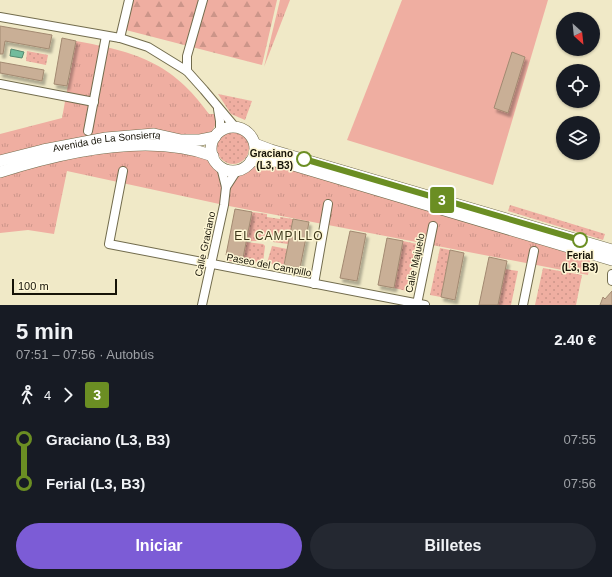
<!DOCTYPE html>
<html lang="es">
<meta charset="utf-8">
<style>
body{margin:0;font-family:Helvetica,sans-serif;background:#242831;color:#f1f3f6;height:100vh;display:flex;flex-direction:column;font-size:15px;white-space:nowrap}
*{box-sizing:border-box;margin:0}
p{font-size:13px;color:#9ea1a6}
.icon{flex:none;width:22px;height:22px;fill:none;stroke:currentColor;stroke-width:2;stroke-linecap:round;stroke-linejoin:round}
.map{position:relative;height:305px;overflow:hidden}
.sheet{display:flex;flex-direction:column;background:#171b24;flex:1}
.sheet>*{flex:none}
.badge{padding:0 8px;border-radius:3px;font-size:14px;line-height:26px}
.needle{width:26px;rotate:153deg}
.tools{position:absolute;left:556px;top:12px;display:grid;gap:8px}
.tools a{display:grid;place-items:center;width:44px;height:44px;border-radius:50%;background:#171b24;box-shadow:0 1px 3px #0004;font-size:20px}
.scale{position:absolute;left:12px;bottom:10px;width:105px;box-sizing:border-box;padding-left:4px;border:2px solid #161307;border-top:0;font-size:11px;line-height:14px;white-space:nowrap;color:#161307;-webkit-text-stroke:3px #fdf6d4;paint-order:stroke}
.map>.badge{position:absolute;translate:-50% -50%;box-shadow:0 0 0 2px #fff}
.legs{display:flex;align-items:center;gap:6px;height:44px;padding:0 16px;font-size:13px}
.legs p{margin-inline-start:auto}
.summary{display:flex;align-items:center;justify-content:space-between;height:68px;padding:0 16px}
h1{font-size:22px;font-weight:800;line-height:30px}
.action{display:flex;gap:8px;margin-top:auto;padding:8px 16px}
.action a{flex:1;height:46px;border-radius:24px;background:#7c5cd6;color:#fff;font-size:16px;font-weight:800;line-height:46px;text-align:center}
.action a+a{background:#242831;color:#f1f3f6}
ul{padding:0 16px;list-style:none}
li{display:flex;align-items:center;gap:14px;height:44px;font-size:15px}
li i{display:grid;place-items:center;width:6px;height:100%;margin:0 5px;background:currentColor}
li i::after{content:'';width:10px;height:10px;margin:-5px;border:3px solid;border-radius:50%;background:#171b24}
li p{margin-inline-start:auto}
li:first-child i{background:linear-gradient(#0000 50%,currentColor 0)}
li:last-child i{background:linear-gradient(currentColor 50%,#0000 0)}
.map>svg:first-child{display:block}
</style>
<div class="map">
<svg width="612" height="305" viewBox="0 0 612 305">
<defs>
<pattern id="grass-tufts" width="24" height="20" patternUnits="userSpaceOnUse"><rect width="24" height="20" fill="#efaea1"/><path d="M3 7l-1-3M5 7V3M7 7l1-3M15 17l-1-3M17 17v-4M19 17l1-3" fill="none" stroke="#cc9589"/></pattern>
<pattern id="forest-firs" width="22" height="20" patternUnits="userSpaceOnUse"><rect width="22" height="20" fill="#efaea1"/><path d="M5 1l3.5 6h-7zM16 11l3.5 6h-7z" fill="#cc9589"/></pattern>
<pattern id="garden-dots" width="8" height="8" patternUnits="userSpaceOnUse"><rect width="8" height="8" fill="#efaea1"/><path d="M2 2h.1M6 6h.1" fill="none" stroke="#cc9589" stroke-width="1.8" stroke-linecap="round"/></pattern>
<filter id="shadow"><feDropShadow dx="2.5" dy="4" stdDeviation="1" flood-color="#0004"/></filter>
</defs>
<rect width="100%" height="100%" fill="#f0e9c7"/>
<g fill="url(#grass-tufts)">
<path d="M280,0h10l-26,67z"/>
<path d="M76,41c60,11 96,21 133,73h7l1,7 -5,11 -9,3h-30l-173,26v-27l62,-16z"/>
<path d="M155,145l58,11 8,11 5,19 11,-16 26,-10 328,94 -3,21 -364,-70 -157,-34 -13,63 -26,-4 -28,3v-61l45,-12z"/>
</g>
<path fill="url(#forest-firs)" d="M129,0h148l-15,65 -140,-36z"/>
<g fill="url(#garden-dots)">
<path d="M27,51l21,4 -2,10 -20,-4z"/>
<path d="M218,94l34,7 -7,19 -14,-6z"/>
<circle cx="233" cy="148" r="16"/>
<path d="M510,205l95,29 -2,6 -95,-29z"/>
<path d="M252,212l15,2v3l13,2v-2l13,2 -5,25 -15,-2v-6h-6l-2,5h-19z"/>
<path d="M403,241l14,3 -10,47 -13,-3z"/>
<path d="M246,242l17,2 2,2 -2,17 -34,-2v-5l14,2z"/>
<path d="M272,246l15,3 -4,18 -16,-4z"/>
<path d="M440,248l10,2 -9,47 -11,-2z"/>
<path d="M543,268l39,7 -6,30h-41z"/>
<path d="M505,269l13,2 -7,34h-13z"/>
</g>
<path fill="#efaea1" d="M402,0h146l-55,185 -146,-45z"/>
<path fill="#71bc9c" stroke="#56896f" d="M11,49l13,3 -2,6 -12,-2z"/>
<g fill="#c9af96" stroke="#a28971" filter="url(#shadow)">
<path d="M0,26l52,9 -3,14 -44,-8 -2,13h-3z"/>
<path d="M62,38l14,3 -9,45 -13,-2z"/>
<path d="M512,52l13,5 -17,56 -14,-5z"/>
<path d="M0,62l44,8 -2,11 -42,-8z"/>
<path d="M235,209l17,3 -9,46 -17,-3z"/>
<path d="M293,219l16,3 -9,46 -16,-3z"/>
<path d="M350,231l16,3 -9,47 -17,-3z"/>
<path d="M387,238l16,3 -9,47 -16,-3z"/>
<path d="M450,250l14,3 -9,47 -14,-3z"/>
<path d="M489,257l18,4 -9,44h-19z"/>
<path d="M612,291v14h-12l3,-8 2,2z"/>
</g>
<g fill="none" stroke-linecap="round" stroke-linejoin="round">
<defs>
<g id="minor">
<path d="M0,17l120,21 28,9 39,24 17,19 31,37"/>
<path d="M120,38l9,-38"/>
<path d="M187,71v-15l16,-56"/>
<path d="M0,84l94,18"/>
<path d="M218,109l2,12v11"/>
<path d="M88,131l18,-95"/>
<path d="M123,171l-14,73 316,61"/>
<path d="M226,187l11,-17"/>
<path d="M612,274v7"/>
<path d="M314,284l14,-80"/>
<path d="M417,304l16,-78"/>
<path d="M202,305l22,-100 2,-18 -5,-20"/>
<path d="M523,305l11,-54"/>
</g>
<g id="major">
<circle cx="233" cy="149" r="22"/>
<path d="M255,144l16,6 341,100"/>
<path id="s1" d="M0,161l43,-11 63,-12 48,-4 27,6h19l15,-3"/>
<path d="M251,161l12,-1 20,2 329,98"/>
<path d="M0,172c63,-20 150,-40 213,-16"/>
</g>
</defs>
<use href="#minor" stroke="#726c4d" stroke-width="10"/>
<use href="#major" stroke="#726c4d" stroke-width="12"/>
<use href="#minor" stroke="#fff" stroke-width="8"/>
<use href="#major" stroke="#fff" stroke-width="11"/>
</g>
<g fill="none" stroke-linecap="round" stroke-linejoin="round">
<defs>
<path id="line-1" d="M304,159l276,81"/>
</defs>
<use href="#line-1" stroke="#fff" stroke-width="9"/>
<use href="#line-1" stroke="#6b8e23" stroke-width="6"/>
</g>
<g fill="#fff" stroke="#6b8e23" stroke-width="2">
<circle cx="304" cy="159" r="7"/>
<circle cx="580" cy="240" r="7"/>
</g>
<g text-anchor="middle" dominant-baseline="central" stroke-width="3" stroke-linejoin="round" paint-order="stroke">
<g font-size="10" fill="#161307" stroke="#fdf6d4">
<text stroke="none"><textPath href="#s1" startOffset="109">Avenida de La Sonsierra</textPath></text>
<text transform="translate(205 244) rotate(-78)">Calle Graciano</text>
<text transform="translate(415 263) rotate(-78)">Calle Majuelo</text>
<text transform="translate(269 265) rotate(11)">Paseo del Campillo</text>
</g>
<g font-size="10" font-weight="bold" fill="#161307" stroke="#fdf6d4" text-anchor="end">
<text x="293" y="153">Graciano<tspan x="293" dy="12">(L3, B3)</tspan></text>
<text x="580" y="255" text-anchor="middle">Ferial<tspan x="580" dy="12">(L3, B3)</tspan></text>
</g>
<g font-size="12" letter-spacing="1" fill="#3c3619" stroke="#fdf6d4">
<text x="279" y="236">EL CAMPILLO</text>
</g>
</g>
</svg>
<div class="tools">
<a><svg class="needle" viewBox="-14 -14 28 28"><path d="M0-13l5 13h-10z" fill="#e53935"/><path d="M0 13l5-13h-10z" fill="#9ea1a6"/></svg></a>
<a><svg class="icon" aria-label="locate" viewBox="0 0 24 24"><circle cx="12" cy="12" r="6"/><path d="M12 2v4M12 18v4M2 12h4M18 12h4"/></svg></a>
<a><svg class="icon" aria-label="layers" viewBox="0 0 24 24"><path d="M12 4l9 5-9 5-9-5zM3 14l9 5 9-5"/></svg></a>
</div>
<div class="scale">100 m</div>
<b class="badge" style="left:442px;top:200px;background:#6b8e23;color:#fff">3</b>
</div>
<section class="sheet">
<div class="summary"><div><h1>5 min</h1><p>07:51 – 07:56 · Autobús</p></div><b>2.40 €</b></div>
<div class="legs"><svg class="icon" aria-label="walk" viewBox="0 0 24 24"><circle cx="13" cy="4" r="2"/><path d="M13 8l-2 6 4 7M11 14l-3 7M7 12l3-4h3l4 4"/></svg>4<svg class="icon" aria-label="forward" viewBox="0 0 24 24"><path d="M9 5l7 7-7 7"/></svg><b class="badge" style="background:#6b8e23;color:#fff">3</b></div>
<ul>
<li><i style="color:#6b8e23"></i><b>Graciano (L3, B3)</b><p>07:55</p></li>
<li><i style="color:#6b8e23"></i><b>Ferial (L3, B3)</b><p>07:56</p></li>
</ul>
<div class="action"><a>Iniciar</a><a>Billetes</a></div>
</section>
